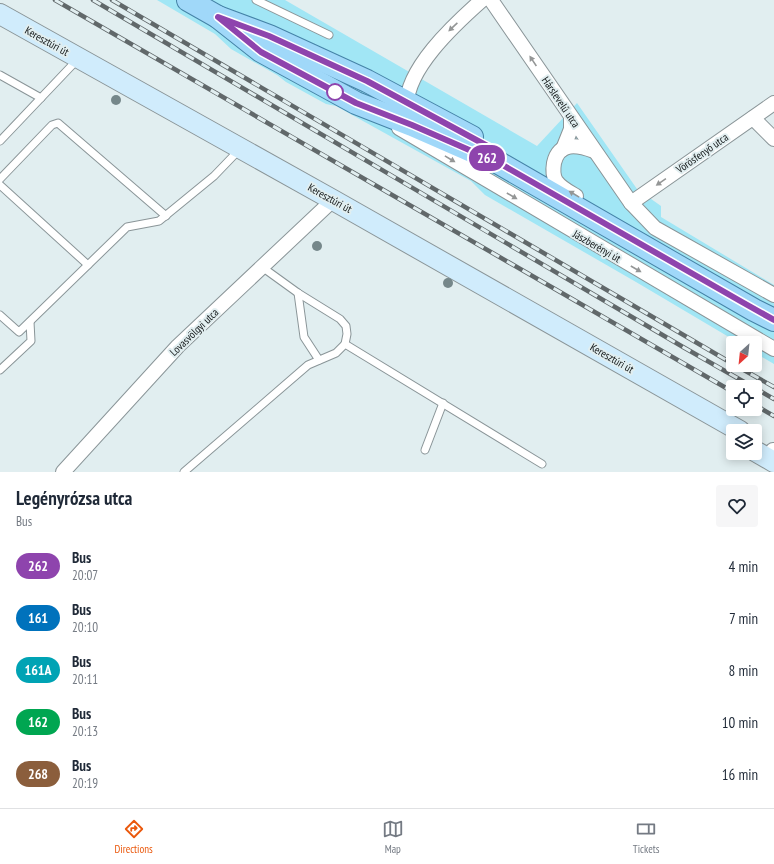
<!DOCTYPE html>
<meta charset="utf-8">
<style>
body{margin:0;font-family:"PT Sans Narrow",sans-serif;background:#f6f6f7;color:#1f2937;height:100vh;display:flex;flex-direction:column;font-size:15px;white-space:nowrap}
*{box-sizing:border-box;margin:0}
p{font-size:13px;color:#747a83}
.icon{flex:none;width:22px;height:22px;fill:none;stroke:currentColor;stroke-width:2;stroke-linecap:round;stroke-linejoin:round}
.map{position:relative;height:472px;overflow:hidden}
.side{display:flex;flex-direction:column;background:#fff;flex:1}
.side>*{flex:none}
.badge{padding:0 8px;border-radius:13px;font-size:14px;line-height:26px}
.needle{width:26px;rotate:207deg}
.controls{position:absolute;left:726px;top:336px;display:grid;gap:8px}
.controls a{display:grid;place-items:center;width:36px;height:36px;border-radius:4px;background:#fff;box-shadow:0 2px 10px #0003;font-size:20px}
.map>.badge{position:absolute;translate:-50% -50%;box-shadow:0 0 0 2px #fff}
.round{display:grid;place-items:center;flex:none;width:42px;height:42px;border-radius:4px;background:#f6f6f7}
.head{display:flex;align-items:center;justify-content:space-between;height:68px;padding:0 16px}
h1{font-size:19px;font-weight:700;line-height:30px}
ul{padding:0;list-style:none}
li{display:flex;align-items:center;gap:12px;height:52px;padding:0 16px}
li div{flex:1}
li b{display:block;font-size:15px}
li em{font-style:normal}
li .badge{min-width:44px;font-weight:700;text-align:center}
.tab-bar{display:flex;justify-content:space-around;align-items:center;height:56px;border-top:1px solid #e0e1e3;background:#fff;font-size:11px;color:#747a83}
.tab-bar a{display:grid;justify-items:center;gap:2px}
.tab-bar .current{color:#ea580c}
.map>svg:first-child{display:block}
</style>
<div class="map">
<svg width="774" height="472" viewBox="0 0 774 472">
<rect width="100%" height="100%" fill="#e1eef0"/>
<path fill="#a1e6f5" d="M157,0h128l252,146 40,-43 60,86 24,17v11l113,68v79l-19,-11v-10h-16l-103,-61 -151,-87 -14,-14 -135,-75 -10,-2 -40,-22 -9,-7 -46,-26 -16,-15z"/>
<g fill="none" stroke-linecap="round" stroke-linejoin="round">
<defs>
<g id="service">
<path d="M256,0l73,35"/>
<path d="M0,75l41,23"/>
<path d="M0,141l77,-81"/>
<path d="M0,179l52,-54 6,-2 108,93"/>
<path d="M0,185l88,80"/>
<path d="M262,267l36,26 42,26 6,7 1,8 -2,10 197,120"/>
<path d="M298,293l6,44 15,23"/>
<path d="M0,315l19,17 108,-105 32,-6 55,-45 25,-26"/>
<path d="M0,370l31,-29 -1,-19"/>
<path d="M425,450l18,-47"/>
<path d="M184,472l124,-107 28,-12 9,-9"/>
</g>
<g id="minor">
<path d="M491,0l140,203 24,25 119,67"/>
<path d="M407,109c-4,-38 49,-86 75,-109"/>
<path d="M753,118l21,21"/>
<path d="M399,128l375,221"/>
<path d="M563,149l8,-20v-12"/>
<path d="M576,196c-7,-4 -15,-8 -20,-15 -3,-5 -3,-12 -2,-18 5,-22 24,-18 40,-12"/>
<path d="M631,203l143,-100"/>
<path d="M773,450h1"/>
<path d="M63,472l115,-126 155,-146"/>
</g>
<g id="secondary">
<path d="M0,14l333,186 407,231"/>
<path d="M755,451l19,11"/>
</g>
<g id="primary">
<path d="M188,0l30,17 51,19 98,45 105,56"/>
<path d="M218,17l43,34 95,52 56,22 87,38 255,147 20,10"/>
</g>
</defs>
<use href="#service" stroke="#8a9598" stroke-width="9"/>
<use href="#minor" stroke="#8a9598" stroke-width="16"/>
<use href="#secondary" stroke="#8a9598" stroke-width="22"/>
<use href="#primary" stroke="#4583a7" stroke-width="24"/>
<use href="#service" stroke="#fff" stroke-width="7"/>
<use href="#minor" stroke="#fff" stroke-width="14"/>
<use href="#secondary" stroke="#d0ecfc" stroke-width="20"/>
<use href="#primary" stroke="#a0d8f9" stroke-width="22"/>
<defs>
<g id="rail">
<path d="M55,0l678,392"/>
<path d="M93,0l590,347 70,40"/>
<path d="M112,0l621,364"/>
<path d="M735,365l39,22"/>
<path d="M755,388l19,11"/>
<path d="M755,405l19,11"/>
</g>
</defs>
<use href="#rail" stroke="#61686a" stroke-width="4.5"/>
<use href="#rail" stroke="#e1eef0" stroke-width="3" stroke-dasharray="9" stroke-linecap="butt"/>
</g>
<g fill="#75878a">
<circle cx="116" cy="100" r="5"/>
<circle cx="317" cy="246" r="5"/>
<circle cx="448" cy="283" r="5"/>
</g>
<defs><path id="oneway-solid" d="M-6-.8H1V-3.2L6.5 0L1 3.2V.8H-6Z"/></defs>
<g fill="#949696">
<use href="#oneway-solid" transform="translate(453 27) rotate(137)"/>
<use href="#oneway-solid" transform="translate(533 61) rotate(-124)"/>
<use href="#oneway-solid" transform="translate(450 159) rotate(31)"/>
<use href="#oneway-solid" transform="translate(661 182) rotate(145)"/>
<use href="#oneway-solid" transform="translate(574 194) rotate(-149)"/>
<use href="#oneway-solid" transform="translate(512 196) rotate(30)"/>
<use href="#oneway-solid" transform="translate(636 269) rotate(30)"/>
</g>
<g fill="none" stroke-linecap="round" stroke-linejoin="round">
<defs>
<path id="line" d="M493,149l-126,-68 -98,-45 -51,-19 43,35 95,51 56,22 87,38 243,139 32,18"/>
</defs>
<use href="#line" stroke="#fff" stroke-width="9"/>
<use href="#line" stroke="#8e44ad" stroke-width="6"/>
</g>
<circle fill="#fff" stroke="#8e44ad" stroke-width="2" cx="335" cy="92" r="8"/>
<g text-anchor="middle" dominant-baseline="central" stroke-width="4" stroke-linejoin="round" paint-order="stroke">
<g font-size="11" fill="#111516" stroke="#e1eef0">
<text transform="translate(47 41) rotate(29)">Keresztúri út</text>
<text transform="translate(561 102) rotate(56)">Hárslevelű utca</text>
<text transform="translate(702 153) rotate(-35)">Vörösfenyő utca</text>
<text transform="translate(330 198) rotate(29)">Keresztúri út</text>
<text transform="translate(597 246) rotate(30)">Jászberényi út</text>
<text transform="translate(194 332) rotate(-44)">Lovasvölgyi utca</text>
<text transform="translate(612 358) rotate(30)">Keresztúri út</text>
</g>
</g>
</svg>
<div class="controls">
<a><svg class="needle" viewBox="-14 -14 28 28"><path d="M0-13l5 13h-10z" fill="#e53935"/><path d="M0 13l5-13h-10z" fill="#747a83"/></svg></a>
<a><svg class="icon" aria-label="locate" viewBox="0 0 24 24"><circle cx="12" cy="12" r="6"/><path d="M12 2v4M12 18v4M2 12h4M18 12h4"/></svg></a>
<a><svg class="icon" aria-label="layers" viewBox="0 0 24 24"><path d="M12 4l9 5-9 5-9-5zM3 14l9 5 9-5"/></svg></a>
</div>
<b class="badge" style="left:487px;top:158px;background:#8e44ad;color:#fff">262</b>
</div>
<section class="side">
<div class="head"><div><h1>Legényrózsa utca</h1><p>Bus</p></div><a class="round"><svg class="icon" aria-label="heart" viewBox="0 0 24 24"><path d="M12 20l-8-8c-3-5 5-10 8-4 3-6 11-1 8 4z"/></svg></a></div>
<ul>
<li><span class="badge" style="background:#8e44ad;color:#fff">262</span><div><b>Bus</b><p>20:07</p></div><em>4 min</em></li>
<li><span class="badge" style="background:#0072bc;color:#fff">161</span><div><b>Bus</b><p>20:10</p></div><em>7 min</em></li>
<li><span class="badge" style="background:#00a3b4;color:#fff">161A</span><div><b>Bus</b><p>20:11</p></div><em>8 min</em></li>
<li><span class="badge" style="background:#00a651;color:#fff">162</span><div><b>Bus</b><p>20:13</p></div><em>10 min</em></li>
<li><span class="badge" style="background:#8b5e3c;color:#fff">268</span><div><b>Bus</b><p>20:19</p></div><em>16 min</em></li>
</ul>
</section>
<nav class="tab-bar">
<a class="current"><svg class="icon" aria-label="directions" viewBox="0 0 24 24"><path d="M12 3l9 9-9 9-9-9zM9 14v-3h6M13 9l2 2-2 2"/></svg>Directions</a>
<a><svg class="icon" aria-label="map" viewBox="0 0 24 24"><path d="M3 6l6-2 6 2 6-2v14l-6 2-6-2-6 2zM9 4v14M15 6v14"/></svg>Map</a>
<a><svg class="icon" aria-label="tickets" viewBox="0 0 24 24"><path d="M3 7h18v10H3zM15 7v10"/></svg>Tickets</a>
</nav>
